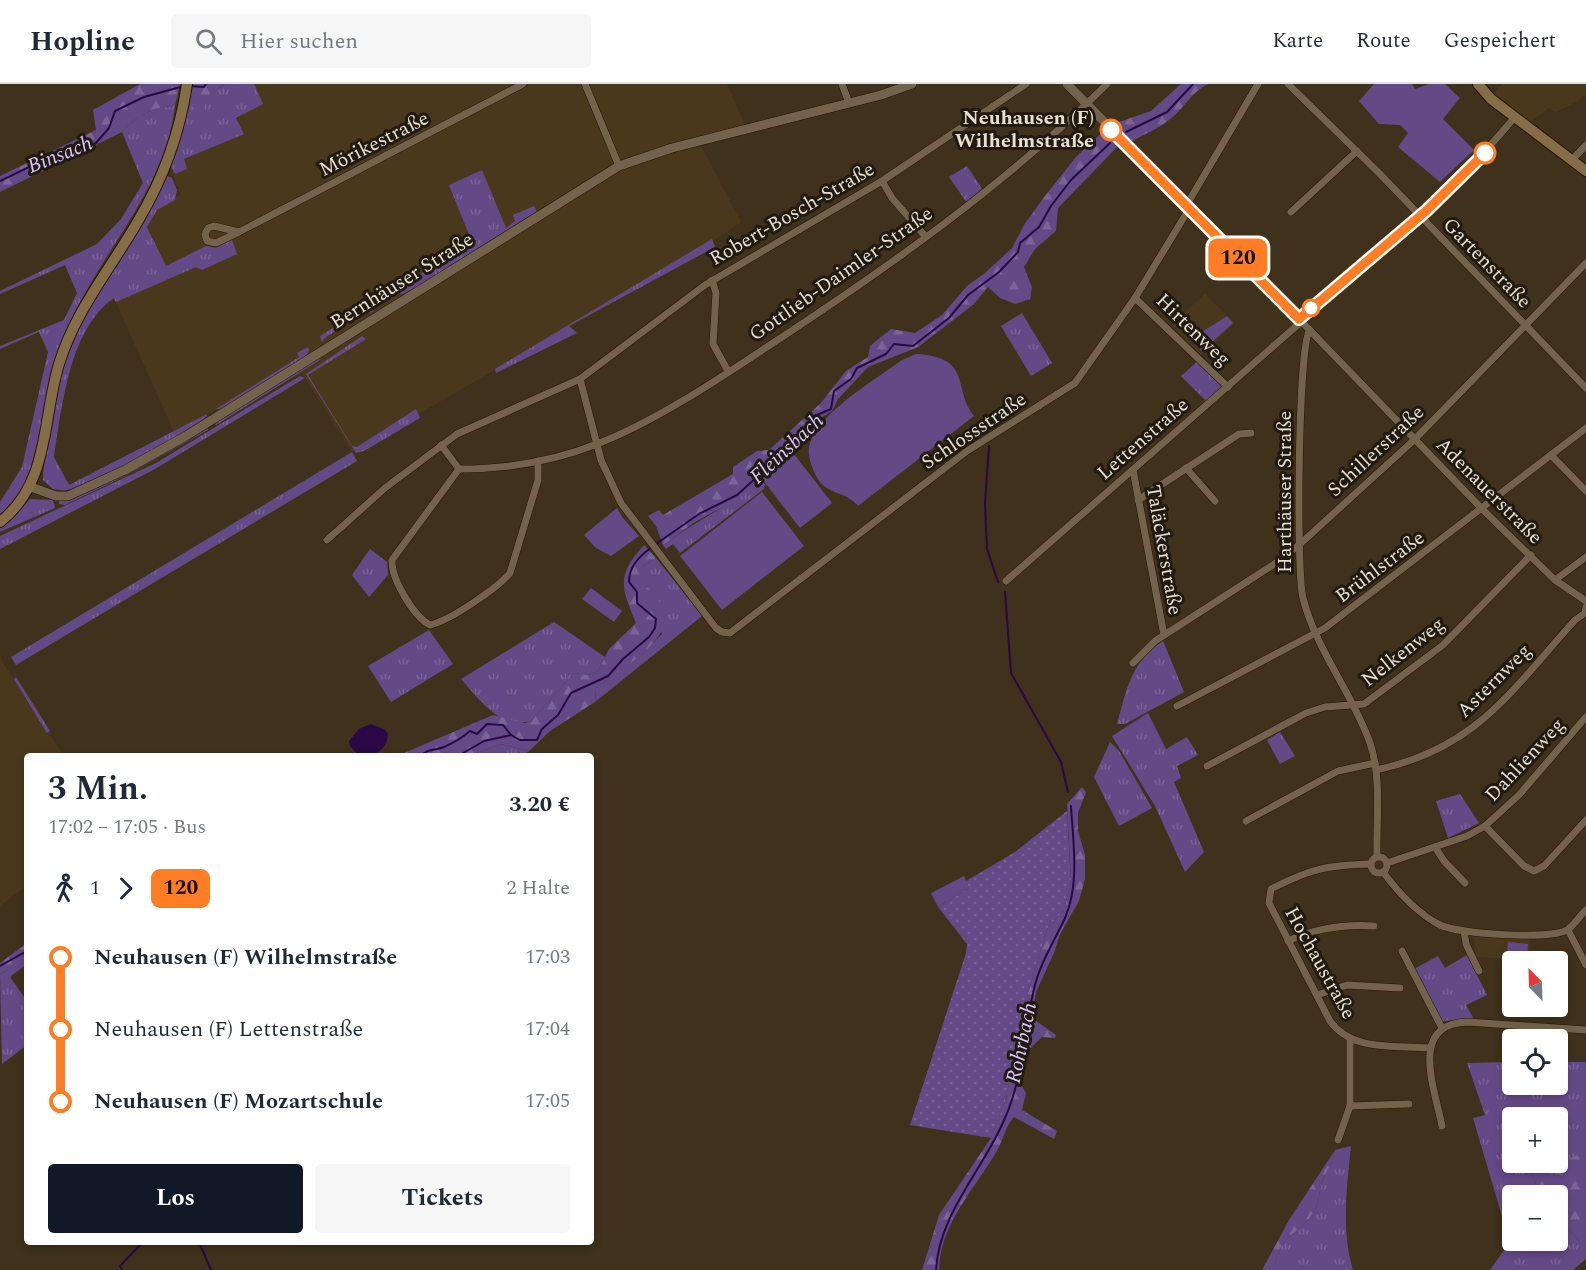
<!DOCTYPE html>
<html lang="de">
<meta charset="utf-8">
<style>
body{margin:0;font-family:Spectral,serif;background:#f6f6f7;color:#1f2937;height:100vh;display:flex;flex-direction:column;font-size:22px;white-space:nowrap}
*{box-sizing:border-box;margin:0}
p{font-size:20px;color:#747a83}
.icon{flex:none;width:33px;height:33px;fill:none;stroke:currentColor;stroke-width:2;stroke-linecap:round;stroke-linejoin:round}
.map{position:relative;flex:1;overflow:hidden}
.drawer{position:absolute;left:24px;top:669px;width:570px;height:492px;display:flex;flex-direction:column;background:#fff;border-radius:6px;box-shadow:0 3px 9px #0003}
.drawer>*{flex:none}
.badge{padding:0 12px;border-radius:9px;font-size:21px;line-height:39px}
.needle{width:39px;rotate:337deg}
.tools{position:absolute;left:1502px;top:867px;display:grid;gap:12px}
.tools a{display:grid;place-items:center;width:66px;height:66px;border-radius:6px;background:#fff;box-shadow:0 3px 9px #0003;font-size:30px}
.map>.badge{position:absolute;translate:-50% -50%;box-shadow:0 0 0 3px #fff}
.legs{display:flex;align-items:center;gap:9px;height:66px;padding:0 24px;font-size:20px}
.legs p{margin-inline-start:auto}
.head{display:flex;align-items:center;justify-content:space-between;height:102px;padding:0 24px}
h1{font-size:33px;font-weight:700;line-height:45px}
.action{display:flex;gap:12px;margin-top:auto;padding:12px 24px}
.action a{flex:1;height:69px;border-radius:6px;background:#111827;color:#fff;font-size:24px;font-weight:700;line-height:69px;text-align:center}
.action a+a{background:#f6f6f7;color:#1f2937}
ul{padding:0 24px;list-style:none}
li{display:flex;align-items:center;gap:21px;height:72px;font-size:22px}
li i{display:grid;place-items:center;width:9px;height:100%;margin:0 8px;background:currentColor}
li i::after{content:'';width:15px;height:15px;margin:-8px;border:4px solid;border-radius:50%;background:#fff}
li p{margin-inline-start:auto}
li:first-child i{background:linear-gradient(#0000 50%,currentColor 0)}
li:last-child i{background:linear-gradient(currentColor 50%,#0000 0)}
header{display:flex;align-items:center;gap:36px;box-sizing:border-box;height:84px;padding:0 30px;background:#fff;border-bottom:2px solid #e0e1e3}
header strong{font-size:28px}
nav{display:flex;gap:33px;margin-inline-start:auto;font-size:21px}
.search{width:420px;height:54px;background:#f6f6f7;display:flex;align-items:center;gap:15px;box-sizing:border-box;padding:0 21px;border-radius:6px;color:#747a83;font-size:22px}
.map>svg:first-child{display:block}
</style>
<header>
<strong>Hopline</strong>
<div class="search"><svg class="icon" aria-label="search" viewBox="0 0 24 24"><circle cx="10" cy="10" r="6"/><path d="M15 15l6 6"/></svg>Hier suchen</div>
<nav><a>Karte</a><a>Route</a><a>Gespeichert</a></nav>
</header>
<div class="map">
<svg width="1586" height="1186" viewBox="0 0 1586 1186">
<defs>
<pattern id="grass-tufts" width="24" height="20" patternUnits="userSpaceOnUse" patternTransform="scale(1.5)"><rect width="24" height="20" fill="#644987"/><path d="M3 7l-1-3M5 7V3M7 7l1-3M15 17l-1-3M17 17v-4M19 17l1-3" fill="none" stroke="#7a6397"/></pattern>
<pattern id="forest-firs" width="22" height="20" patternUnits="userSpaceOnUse" patternTransform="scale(1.5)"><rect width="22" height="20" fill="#644987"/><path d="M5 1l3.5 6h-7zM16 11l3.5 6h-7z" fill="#7a6397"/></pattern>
<pattern id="garden-dots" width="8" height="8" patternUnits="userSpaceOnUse" patternTransform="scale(1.5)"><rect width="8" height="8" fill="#644987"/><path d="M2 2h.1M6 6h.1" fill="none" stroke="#7a6397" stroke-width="1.8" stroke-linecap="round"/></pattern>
</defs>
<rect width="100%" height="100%" fill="#3f311b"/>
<g fill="#4a381c">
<path d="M249,0h478l20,45 -48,13 42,80 -60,41 -329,189 -54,-85 -124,65 -60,-134 51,-27 -21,-56 37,-20 -12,-30 90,-61z"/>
<path d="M1502,0h84v10l-9,8 -22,10 -6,-4 -19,14 -37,-27z"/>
<path d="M1205,210l30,29 -34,32 -30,-31z"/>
<path d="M0,571l3,8 61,93h-37v129l-27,21z"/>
<path d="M1474,853l56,2v17l-4,4 -50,-3z"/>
</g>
<g fill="url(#grass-tufts)">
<path d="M225,0h29l9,20 -27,14 8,16 -60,25 3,10 -12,5 -5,-10 19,-69 21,-1z"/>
<path d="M175,22c-10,82 -69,140 -103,212 -24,51 -27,106 -44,159l-7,14 -21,25v-14l22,-35 26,-115 -9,-20 -39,17v-3l64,-26 13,-27 -12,-28 -65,29v-3l97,-47 24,-25 22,-36 -21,-51c15,-17 30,-25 53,-26z"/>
<path d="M967,82l16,24 -16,13 -18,-26z"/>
<path d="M482,86l24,58 9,-7 -2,-6 21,-9 3,6 -122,76 -13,6 -4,-1 -25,16v3l-7,1 -40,24 -4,5 -2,-6 152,-94 -23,-57z"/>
<path d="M165,91l7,3 5,12 -2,10 -18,10 -10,17 19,39 40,-20 10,2 16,-8 5,14 -35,16 -6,-3 -80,35 -2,-4c-45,31 -52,109 -60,159l15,28 138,-71v2c-18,18 -111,67 -136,73 -6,2 -12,1 -18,0l-10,-9v-7l11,-76 18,-58z"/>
<path d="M712,155l3,8 -146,79 8,7 -81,40 -1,-4z"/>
<path d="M1022,229l30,50 -21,13 -30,-50z"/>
<path d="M362,252l4,3 -58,36 44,71 5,1 59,-38 4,9 -56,33 -8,2 -50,-79z"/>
<path d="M308,263l1,3 -4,7 -83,52h-6l83,-52 -2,-4z"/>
<path d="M318,273l2,3 -104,65 -2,-2z"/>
<path d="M1198,277l24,25 -16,15 -25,-25z"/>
<path d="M300,292l5,2 -150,91 -155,80v-13l156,-73z"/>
<path d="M208,343v3l-83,46 -60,29 -6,-1v-4z"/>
<path d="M352,368l5,9 -341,204 -5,-8z"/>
<path d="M759,395l6,5 -1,5 -84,64 -7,-9 -7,5 -3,-4c31,-23 68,-39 96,-66z"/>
<path d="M30,415l23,1 2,8 -55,24v-6z"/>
<path d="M370,465l17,13 1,13 -19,22 -17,-22z"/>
<path d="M656,474l46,58 -107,86 1,-14 47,-35 19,-19 -7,-38 -16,-17 4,-13z"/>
<path d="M554,538l51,35 -7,14 -10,4 -14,-2 -42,47c-30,12 -53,-21 -71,-41z"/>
<path d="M429,546l24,34 -62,38 -23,-36z"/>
<path d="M1163,557l21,51 -59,32h-8c10,-35 13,-61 46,-83z"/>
<path d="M16,593l34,54 -3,2 -33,-54z"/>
<path d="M1148,629l18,36 21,-12 11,18 -21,11 4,12 -7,4 30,70 -19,20 -30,-66 -43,-70z"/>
<path d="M1280,648l15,24 -15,8 -13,-24z"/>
<path d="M1110,658l9,9 33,57 -33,18 -25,-49z"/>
<path d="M501,660l28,7 -6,5h-54z"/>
<path d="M1460,710l19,29 -31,15 -12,-37z"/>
<path d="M1467,871l20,40 -21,10 8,14 -32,2 -28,-52 24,-13 7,12z"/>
<path d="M27,877v3l-17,13 17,24v44l-25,19 -2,-90z"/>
<path d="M1512,978v22h45v-22h29v95l-9,-2 -29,33 -14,-25 23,-1v-44h-45v44l15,1 9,21 -7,11 -17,1v31l-5,6 -34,-115 12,-3 -18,-52z"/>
<path d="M1351,1062c-4,41 -10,84 2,124h-78c0,-34 27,-36 40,-60 5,-10 4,-21 8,-31 6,-12 9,-15 12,-29z"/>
<path d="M1557,1135h3l24,28 2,12 -13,11h-83l22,-31 45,1z"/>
</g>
<g fill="url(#forest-firs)">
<path d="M140,0h40l-5,22c-23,1 -38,9 -53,26l-122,60v-16l96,-46 -3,-20z"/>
<path d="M191,0h34l-15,10 -9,20h-11l4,-19h-5z"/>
<path d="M1181,0h27c-18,9 -23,24 -39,36 -11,9 -26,15 -39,22l-17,-18 38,-13z"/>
<path d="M1106,45l14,15 -62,64 -2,23 -21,18 -11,18 8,20 -2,12 -15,5 -15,-6 -12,-11 -14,17 -56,43 -50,20 -30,32 -6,12 -11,7 -10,16 -18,12 -54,52 -44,24 -32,23 -7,-19 -8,-10 11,-6 4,5 70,-41v-7l24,-16 12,-1 52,-47 25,-32 22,-14 2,-11 21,-17 24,4 27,-18 25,-29 18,-13 27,-25 12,-23 21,-29 31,-39z"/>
<path d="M644,461l12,13 -13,8 -3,13c9,10 24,24 25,38 2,27 -50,56 -69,71l-1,14 -45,29 -21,20 -28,-7 -32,12h-72l96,-41 32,8 7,-3 42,-47 14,2 10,-4 11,-22 27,-26c-15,-36 -20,-47 8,-78z"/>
<path d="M1082,703l4,5 -8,21v18l7,24v24l-6,22 -19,33 -6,19 -18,39 -4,26 24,17 -1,3 -13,-1 -16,15 -6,31 6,10 -4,17 35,21 -3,8 -40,-22c-10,11 -11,25 -19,37 -22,37 -55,71 -56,116h-17l17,-55 52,-77 15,-39 17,-90 25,-82 16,-17 7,-28 -4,-78z"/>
<path d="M27,859v18l-27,13v-11z"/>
<path d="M1335,1066c-3,15 -6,17 -12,29 -4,10 -3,21 -8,31 -13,24 -40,26 -40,60h-13l27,-50z"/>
<path d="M1577,1071l9,2v103l-2,-13 -24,-28h-3v-23l-28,-1 7,-11 -9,-21h7l14,24 11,-22z"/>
</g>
<g fill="#644987">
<path d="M1374,0h38l3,5 14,-5h16l15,14 -17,21 31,31 -34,32 -42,-35 10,-14 -8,-8 -21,-1 -20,-23z"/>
<path d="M1227,232l6,7 -31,28 -11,-12z"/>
<path d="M916,270c57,3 36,34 58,62l-116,90c-11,-14 -27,-11 -38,-24 -7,-10 -14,-27 -10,-39 10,-31 66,-64 92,-83z"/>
<path d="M794,370l38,49 -32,25 -38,-49z"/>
<path d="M762,408l42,54 -82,64 -42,-54z"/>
<path d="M617,424l5,9 17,19 -28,20 -15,-8 -12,-13z"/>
<path d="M591,504l31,23 -8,11 -32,-23z"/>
<path d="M964,792l5,12 -31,19 -7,-14z"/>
<path d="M1508,858l20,2 -1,14 -20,-1z"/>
</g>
<path fill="url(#garden-dots)" d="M1067,727l4,71 -7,28 -16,17 -25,82 -17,90 -15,39 -81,-13 56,-172 1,-9 -29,-37 31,-19 -3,-7 49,-29z"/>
<path fill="#2a0847" d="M371,640l13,5 4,5c-1,17 -14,22 -29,22l-9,-10 -1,-5 10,-12z"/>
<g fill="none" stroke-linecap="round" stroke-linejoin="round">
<g stroke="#2a0847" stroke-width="2">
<path d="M189,2l15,1 2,-3"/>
<path d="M1126,48l41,-20 26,-28"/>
<path d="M0,97l64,-31 19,-1 13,-6 13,-15 6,-17 29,-14 40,-11"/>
<path d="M989,362l-4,57 2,46 11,33"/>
<path d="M656,460l43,-30 38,-19 39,-35 15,-20 19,-13 7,-12 14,-6 3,-18 17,-12 6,-11 29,-14 8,-10 19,2 36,-28 19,-23 31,-23 19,-20 2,-9 19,-16 12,-21 20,-26 39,-37"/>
<path d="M1005,508l6,81 50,89 7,30"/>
<path d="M421,672c7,-8 14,-5 23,-9 9,-4 18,-9 26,-16l7,3 10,-10 16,1 8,10"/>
<path d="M458,672l26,-15 27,-6 9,5h17l5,-11 16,-14 13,-22 37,-17 15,-17 26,-22 6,-9 1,-9 -19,-16v-11l-8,-10c0,-15 10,-26 22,-34"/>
<path d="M0,882l27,-15"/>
<path d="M199,1158l12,28"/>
<path d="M122,1186l-2,-4 23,-24"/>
<path d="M936,1186c3,-57 48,-101 69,-152 18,-40 19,-87 29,-129 6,-26 20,-47 31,-71 15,-34 8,-76 6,-112"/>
</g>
<defs>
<g id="minor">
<path d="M585,0l34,82"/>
<path d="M842,0l7,19"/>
<path d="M1288,0l90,88 208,216"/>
<path d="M1514,34c-63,76 -140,137 -215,201l183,190 73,71 31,21"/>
<path d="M1572,76l14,-15"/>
<path d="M882,97l10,17 33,38"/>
<path d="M1186,122l72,-122"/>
<path d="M1291,128l66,-61"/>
<path d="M239,148l-25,-6 -6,2 -3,6 2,7 9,2 23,-11 284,-148"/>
<path d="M712,196l4,13 -3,51 15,27"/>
<path d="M1135,214l93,89"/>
<path d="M1310,246c-12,12 -14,241 -7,268 13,52 50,96 67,145 12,35 6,78 7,114"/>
<path d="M580,295l21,81 20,43 95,125 6,4 8,1 237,-182 108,-68 60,-85 54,-89"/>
<path d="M441,361l18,24"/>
<path d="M1551,371l35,36"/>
<path d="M1186,384l29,33"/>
<path d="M459,385c46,0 95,-8 138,-25 56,-21 123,-66 173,-99 119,-78 236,-161 337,-261"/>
<path d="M459,385l-67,91c-1,18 21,56 38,65 19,-4 68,-37 80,-52l28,-93v-19"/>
<path d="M1133,386l31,165"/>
<path d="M1138,416l101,-66 12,-1"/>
<path d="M327,456l58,-52 72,-54 123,-55 125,-94 177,-104 144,-97"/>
<path d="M1555,496l31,-23"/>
<path d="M1006,497l295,-259"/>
<path d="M1133,579l22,-22 118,-76 26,-20 115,-105 172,-177"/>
<path d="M1177,622l148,-78 261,-200"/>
<path d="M1207,682l99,-53 19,-6 39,-3 79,-59 88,-90"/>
<path d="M1376,686c100,-21 135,-79 199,-150l10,-7 1,-6"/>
<path d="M1246,737l92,-50 37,-8"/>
<path d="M1485,742l39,40 10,5 10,-5 42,-46"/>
<path d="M1435,763l9,14 21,22"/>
<circle cx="1379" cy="781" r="8"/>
<path d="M1387,779l80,-27 18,-10 34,-31 67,-78"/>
<path d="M1371,780c-44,1 -61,5 -100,25l-2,14 61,118c22,31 65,24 99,27"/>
<path d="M1383,788c15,20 35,42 57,53 18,9 110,15 127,5 7,-4 13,-15 19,-20"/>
<path d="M1568,846l18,35"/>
<path d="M1464,847l2,13 13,27"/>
<path d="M1288,857c28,-13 55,-17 86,-15"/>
<path d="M1402,867l40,77"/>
<path d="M1317,911l30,-10 53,3"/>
<path d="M1350,1022l59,-2"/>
<path d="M1442,1042c-7,-37 -34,-102 25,-104l119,8"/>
<path d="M1338,1056l12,-34v-66"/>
</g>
<g id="tertiary">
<path d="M1067,0l232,235"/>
<path d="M31,403l25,9h12l57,-26 61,-34 433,-270 53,-18 209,-53 31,-11"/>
</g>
<g id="secondary">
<path d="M1478,0l13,15 95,72"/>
<path d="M0,438c50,-39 42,-102 59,-158 16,-53 52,-96 79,-143 25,-42 42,-89 49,-137"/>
</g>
</defs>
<use href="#minor" stroke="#251803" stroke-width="8"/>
<use href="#tertiary" stroke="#251803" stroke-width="10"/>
<use href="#secondary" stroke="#251803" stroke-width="12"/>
<use href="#minor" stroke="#73634c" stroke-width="7"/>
<use href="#tertiary" stroke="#73634c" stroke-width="9"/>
<use href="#secondary" stroke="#856d48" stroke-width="10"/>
</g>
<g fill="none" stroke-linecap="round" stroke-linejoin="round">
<defs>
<path id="line-1" d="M1111,46l188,189 127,-108 59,-58"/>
</defs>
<use href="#line-1" stroke="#fff" stroke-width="14"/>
<use href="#line-1" stroke="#ff7d24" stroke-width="9"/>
</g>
<g fill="#fff" stroke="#ff7d24" stroke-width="3">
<circle cx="1111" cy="46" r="10"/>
<circle cx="1485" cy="69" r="10"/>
<circle cx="1311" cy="224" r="8"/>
</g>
<g text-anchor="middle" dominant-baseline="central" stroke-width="6" stroke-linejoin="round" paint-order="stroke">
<g font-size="20" font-weight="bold" fill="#e8dfd2" stroke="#201a10" text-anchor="end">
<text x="1094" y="34">Neuhausen (F)<tspan x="1094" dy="23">Wilhelmstraße</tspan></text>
</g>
<g font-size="20" fill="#e8dfd2" stroke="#201a10">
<text transform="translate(374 60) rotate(-27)">Mörikestraße</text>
<text transform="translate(792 130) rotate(-30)">Robert-Bosch-Straße</text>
<text transform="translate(1487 179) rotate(46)">Gartenstraße</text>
<text transform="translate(841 190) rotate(-35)">Gottlieb-Daimler-Straße</text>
<text transform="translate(402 197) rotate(-32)">Bernhäuser Straße</text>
<text transform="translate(1193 246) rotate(44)">Hirtenweg</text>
<text transform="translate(974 347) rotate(-34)">Schlossstraße</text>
<text transform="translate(1143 355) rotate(-41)">Lettenstraße</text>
<text transform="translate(1376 367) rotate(-43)">Schillerstraße</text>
<text transform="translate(1489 407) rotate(45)">Adenauerstraße</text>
<text transform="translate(1285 408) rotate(-90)">Harthäuser Straße</text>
<text transform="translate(1164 466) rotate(80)">Taläckerstraße</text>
<text transform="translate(1380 483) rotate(-37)">Brühlstraße</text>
<text transform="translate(1403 568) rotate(-38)">Nelkenweg</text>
<text transform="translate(1494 597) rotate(-45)">Asternweg</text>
<text transform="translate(1525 676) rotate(-47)">Dahlienweg</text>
<text transform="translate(1320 879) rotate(61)">Hochaustraße</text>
</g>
<g font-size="21" font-style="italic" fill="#dbc4fe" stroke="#201a10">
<text transform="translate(60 71) rotate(-22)">Binsach</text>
<text transform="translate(787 365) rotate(-43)">Fleinsbach</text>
<text transform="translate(1022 959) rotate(-78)">Rohrbach</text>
</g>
</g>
</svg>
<div class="tools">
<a><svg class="needle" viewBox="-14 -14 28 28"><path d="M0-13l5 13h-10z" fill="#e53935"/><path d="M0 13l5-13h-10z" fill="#747a83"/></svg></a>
<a><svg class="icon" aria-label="locate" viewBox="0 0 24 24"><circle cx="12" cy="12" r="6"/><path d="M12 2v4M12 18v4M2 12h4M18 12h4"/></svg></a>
<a>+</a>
<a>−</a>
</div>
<b class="badge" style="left:1238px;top:174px;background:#ff7d24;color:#111">120</b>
<section class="drawer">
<div class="head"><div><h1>3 Min.</h1><p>17:02 – 17:05 · Bus</p></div><b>3.20 €</b></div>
<div class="legs"><svg class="icon" aria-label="walk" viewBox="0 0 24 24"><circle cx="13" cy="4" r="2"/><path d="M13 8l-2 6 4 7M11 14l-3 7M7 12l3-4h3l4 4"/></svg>1<svg class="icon" aria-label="forward" viewBox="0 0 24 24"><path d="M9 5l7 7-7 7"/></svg><b class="badge" style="background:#ff7d24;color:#111">120</b><p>2 Halte</p></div>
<ul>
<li><i style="color:#ff7d24"></i><b>Neuhausen (F) Wilhelmstraße</b><p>17:03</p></li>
<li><i style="color:#ff7d24"></i><span>Neuhausen (F) Lettenstraße</span><p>17:04</p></li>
<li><i style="color:#ff7d24"></i><b>Neuhausen (F) Mozartschule</b><p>17:05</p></li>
</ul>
<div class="action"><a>Los</a><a>Tickets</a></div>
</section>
</div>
